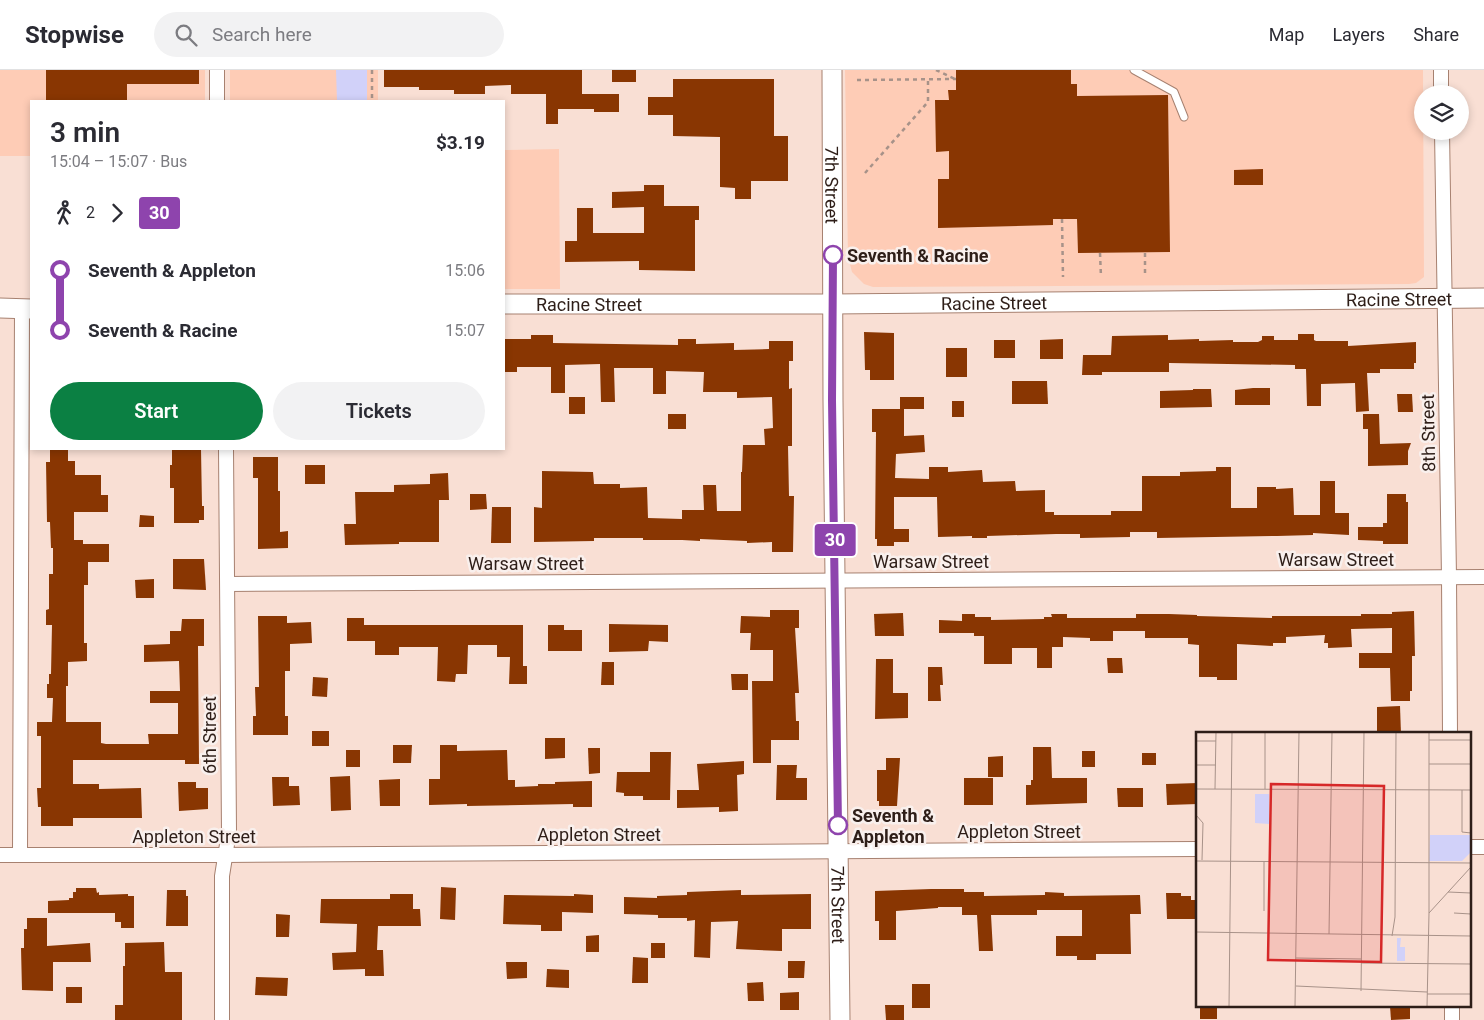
<!DOCTYPE html>
<meta charset="utf-8">
<style>
body{margin:0;font-family:Roboto,sans-serif;background:#f2f2f3;color:#2b2b33;height:100vh;display:flex;flex-direction:column;font-size:19px;white-space:nowrap}
*{box-sizing:border-box;margin:0}
p{font-size:16px;color:#7c7c81}
.icon{flex:none;width:28px;height:28px;fill:none;stroke:currentColor;stroke-width:2;stroke-linecap:round;stroke-linejoin:round}
.map{position:relative;flex:1;overflow:hidden}
.side{position:absolute;left:30px;top:30px;width:475px;height:350px;display:flex;flex-direction:column;background:#fff;border-radius:0px;box-shadow:0 2px 8px #0003}
.side>*{flex:none}
.badge{padding:0 10px;border-radius:4px;font-size:18px;line-height:32px}
.fabs{position:absolute;left:1414px;top:15px;display:grid;gap:10px}
.fabs a{display:grid;place-items:center;width:55px;height:55px;border-radius:50%;background:#fff;box-shadow:0 2px 8px #0003;font-size:25px}
.map>.badge{position:absolute;translate:-50% -50%;box-shadow:0 0 0 2px #fff}
.legs{display:flex;align-items:center;gap:8px;height:55px;padding:0 20px;font-size:16px}
.legs p{margin-inline-start:auto}
.headline{display:flex;align-items:center;justify-content:space-between;height:85px;padding:0 20px}
h1{font-size:28px;font-weight:600;line-height:38px}
.action{display:flex;gap:10px;margin-top:auto;padding:10px 20px}
.action a{flex:1;height:58px;border-radius:30px;background:#0b8043;color:#fff;font-size:20px;font-weight:600;line-height:58px;text-align:center}
.action a+a{background:#f2f2f3;color:#2b2b33}
ul{padding:0 20px;list-style:none}
li{display:flex;align-items:center;gap:18px;height:60px;font-size:19px}
li i{display:grid;place-items:center;width:8px;height:100%;margin:0 6px;background:currentColor}
li i::after{content:'';width:12px;height:12px;margin:-6px;border:4px solid;border-radius:50%;background:#fff}
li p{margin-inline-start:auto}
li:first-child i{background:linear-gradient(#0000 50%,currentColor 0)}
li:last-child i{background:linear-gradient(currentColor 50%,#0000 0)}
header{display:flex;align-items:center;gap:30px;box-sizing:border-box;height:70px;padding:0 25px;background:#fff;border-bottom:1px solid #e1e1e2}
header strong{font-size:24px}
nav{display:flex;gap:28px;margin-inline-start:auto;font-size:18px}
.search{width:350px;height:45px;background:#f2f2f3;display:flex;align-items:center;gap:12px;box-sizing:border-box;padding:0 18px;border-radius:28px;color:#7c7c81;font-size:19px}
.map>svg:first-child{display:block}
</style>
<header>
<strong>Stopwise</strong>
<div class="search"><svg class="icon" aria-label="search" viewBox="0 0 24 24"><circle cx="10" cy="10" r="6"/><path d="M15 15l6 6"/></svg>Search here</div>
<nav><a>Map</a><a>Layers</a><a>Share</a></nav>
</header>
<div class="map">
<svg width="1484" height="950" viewBox="0 0 1484 950">
<rect width="100%" height="100%" fill="#f9dfd4"/>
<g fill="#feccb6">
<path d="M0,0h205v31h-174v55h-31z"/>
<rect x="230" y="0" width="148" height="31"/>
<path d="M845,0h578l1,207 -8,6 -7,1 -536,3 -9,-3 -12,-12 -4,-15z"/>
<path d="M559,79l1,140h-56v-139z"/>
</g>
<path fill="#d1d1f9" d="M336,0h31v31h-30z"/>
<g fill="#893602">
<path d="M46,0h153v14h-72v17h-81z"/>
<path d="M384,0h198v24h37v18h-25v-3h-36v15h-12v-30h-35v-9l-26,1v8h-31v-4h-35v-3h-35z"/>
<rect x="612" y="0" width="24" height="12"/>
<path d="M956,0h115v14h6v12l91,-1 2,157 -92,1 -1,-34h-24v6l-115,3v-49h11v-28l-13,1 -1,-52h14l-1,-10h8z"/>
<path d="M673,9h101v57h14v45h-37v18h-16v-11l-15,-1v-50l-47,-1v-21h-25v-18h25z"/>
<path d="M1263,99v16h-29v-15z"/>
<path d="M644,115h20v21h35v14h-4v51l-56,-1v-9l-74,1v-21h12v-33h16v25h51v-26l-32,1v-16l32,-1z"/>
<path d="M864,262l30,1v47h-24v-10h-5z"/>
<path d="M1298,264h16v6l2,1h32v5l68,-4v21h-2v6h-34v4h-13l2,38 -13,1 -1,-29 -34,1v22h-14l-1,-37h-11v-4l-126,-2v9h-67v3h-20l1,-20h28l1,-19 56,-1v5l31,-1v2l34,-1v2h25l4,-2v-4h12v4h24z"/>
<path d="M531,265h22v8l125,2v-6h18v5l38,-1v7l35,-1v-8h24v20h-4v28l3,-1v58h-4l1,50h5l-1,56h-21v-10l-25,1v-2l-47,-2v2l-18,-1h-39v-2h-49v3l-60,1v-35l8,1v-37l51,1 1,12h26v4l27,-1 1,31 34,1v-9h22l-1,-25h13l1,26h24v-39h1l1,-27h22l-1,-16 9,-1 -1,-31 -35,1v-6h-34l1,-20 -38,-1v23h-13v-26h-39l1,34h-14l-1,-38 -35,1v28h-14v-26h-34v5h-13v-33h27z"/>
<path d="M1063,269v20h-23v-19z"/>
<rect x="994" y="270" width="21" height="18"/>
<rect x="946" y="278" width="21" height="29"/>
<path d="M1012,311h35l1,23h-36z"/>
<path d="M1253,318h17v17h-35v-15z"/>
<path d="M1193,319h18l1,18 -52,1v-17l33,-1z"/>
<path d="M1397,324h15l1,18h-15z"/>
<rect x="569" y="327" width="16" height="17"/>
<path d="M900,327h24v12h-20v27l20,-1 1,17 -29,2 -1,24 34,1v-12h19v5l34,-2 1,12 32,-1 1,10 29,-1v22h9v3h57v-4h31v-35h38v-4l36,-1v-4h15v41h26v-21h19v2l17,-1 1,27h26v-34h15v32h14v22l-36,-2v2l-36,1 -120,2v-6h-27v5l-50,1v-4h-24l-69,2v2h-15v-2l-34,1 -1,-40h-43v32h15v13h-15v4h-17v-7h-2l1,-107h-4v-23h28z"/>
<rect x="952" y="331" width="12" height="16"/>
<rect x="668" y="344" width="18" height="15"/>
<path d="M1363,344h16l1,30 31,-1 -3,8v14l-40,1v-37h-5z"/>
<path d="M50,379h18v12h7v14h26v20h7v17h-34v28h9v4h26v18h-21v23h-4v58h3v18l-19,1v24h-2v36h35v21l5,1h43l-1,-10h30v-31h-28v-12h30l-1,-30 -35,1v-17l26,-1v-13h11l1,-12h22v27h-6l1,118h-14v-4h-112v24h26v5l42,-1 1,30h-69v8h-32v-19h-3l-1,-19h4v-52h-4v-14h15l1,-24h-6v-14h2v-10h2l1,-49h-6v-15l3,-1v-35h4v-26h-2l-1,-26h-3l-1,-60h4z"/>
<path d="M172,379h29l1,57h2v14h-5v3h-25v-35h-4v-23h2z"/>
<path d="M253,387h25v34h2v41l8,-1v17l-30,1v-71h-5z"/>
<rect x="305" y="395" width="20" height="19"/>
<path d="M448,403l1,27h-10v42h-40v2l-54,1 -1,-21h12l-1,-32h39v-7l36,-1v-10z"/>
<path d="M470,424h16l1,15 -17,1z"/>
<path d="M1387,424h19v8h2v42h-25v-3l-25,-1v-13h25v-4h4z"/>
<path d="M492,437h19v36h-20z"/>
<path d="M140,445l14,1v11h-15z"/>
<path d="M173,489h31l2,31 -33,-1z"/>
<path d="M154,509v19h-18l-1,-18z"/>
<path d="M770,540h29v18h-4l4,65h-4l1,28h3v19h-28v23h-18l-1,-82h21v-31h-23l1,-17h-11l1,-17 29,1z"/>
<path d="M1414,541l1,45h-3v35h-2v10h-19l-1,-33h-31v-15h33v-25l-41,1 1,18 -24,1v-5h-4l1,-8 -39,2v6h-13v3l-36,-2v36h-20v-3h-18v-32l-11,-1v-6h-43v-7h-32v10h-23v-3l-27,-1v10h-11v21h-15v-20h-25v16h-28v-28h-10v-3h-35v-13l23,1v-7h13v3h16v3l53,-1v-2h8l-1,-3h16v4h69v-4h33l28,1v1l75,2v-2h89v-2h31v-2z"/>
<path d="M903,543l1,23h-29l-1,-22z"/>
<path d="M258,546h29v7l24,-1 1,21 -22,1v27h-5v45h3v19h-35v-19h3l-1,-29h4z"/>
<path d="M347,548h17v7h159v41h4v18h-18l1,-27h-13v-12h-29l-1,29h-11l-1,8 -18,-1 1,-34h-39v8h-24v-14h-28z"/>
<path d="M609,554l59,1v17l-19,-1 -1,10 -39,1z"/>
<path d="M548,555h16v5h18v21h-34z"/>
<path d="M1107,588h15l1,15h-15z"/>
<path d="M876,589h17v34h15v25l-33,1z"/>
<path d="M602,592h12v23h-13z"/>
<path d="M928,597h14l1,18h-3l1,16h-13z"/>
<path d="M731,604h17v16h-16z"/>
<path d="M313,607l15,1 -1,19 -15,-1z"/>
<path d="M1400,636l1,28h-24v-27z"/>
<rect x="312" y="661" width="17" height="15"/>
<path d="M545,668h20v20l-20,1z"/>
<path d="M393,675h19l-1,18h-18z"/>
<path d="M440,675h17v6l50,-1 1,30h7v7l23,-1v-2h17v-2l37,-1v26h-19v-3l-106,2v-2l-38,1v-26h11z"/>
<path d="M1033,677h18l1,31h35v25l-61,2v-20h5v-5h2z"/>
<path d="M588,678h12v25l-11,1z"/>
<rect x="346" y="680" width="14" height="17"/>
<rect x="1082" y="681" width="13" height="16"/>
<path d="M650,682h21l-1,48h-27v-4h-19v-3l-8,-1 1,-20h33z"/>
<rect x="1142" y="683" width="14" height="12"/>
<path d="M1003,686v21h-15v-20z"/>
<path d="M886,688h14l-3,48h-18v-5h-2v-31h9z"/>
<path d="M744,691v13l-7,1 1,36 -19,1v-5l-42,1v-18h22l-2,-26z"/>
<path d="M777,695h20l-1,13h11v22h-31z"/>
<path d="M350,706l1,34 -20,1 -1,-34z"/>
<path d="M272,707h17v9h10l1,19 -27,1z"/>
<rect x="964" y="708" width="29" height="27"/>
<path d="M400,709v27h-20l-1,-26z"/>
<path d="M178,712h18v6h12v21l-29,2z"/>
<path d="M1198,713v21l-31,1 -1,-21z"/>
<path d="M1117,718h26v19h-25z"/>
<path d="M441,817l15,1 -1,32 -15,-1z"/>
<path d="M76,818h20l1,5 2,-1v3l29,-1v2h6v32h-13v-6h-6v-9h-67v-12l21,-1v-2h4v-6h3z"/>
<path d="M931,819h33v3h20v4l61,-1v-3l19,1v3l76,-1 1,19h-11l1,40h-35v6h-19v-4h-21v-20h26v-26h-45v5h-46l2,36h-14l-2,-36h-15v-8h-24v1l-42,3v29h-17v-19h-4v-30z"/>
<path d="M167,820h19v6h2v30h-22z"/>
<path d="M741,820v5l70,-1v35h-29v22l-46,-2 2,-28 -27,1 -1,36 -16,-1 1,-37 -8,1v-3h-29v-3l-34,-1v-17l33,1v-2l30,-1v-3z"/>
<path d="M1166,823h15v3h10v4h7v19h-31z"/>
<path d="M390,824h23v15h7l1,17h-43l-1,24h6l1,26h-19v-7l-32,1 -1,-17 24,-1 1,-28 -37,-1 1,-24h69z"/>
<path d="M574,824l19,1v18l-31,-1v19h-21v-6l-38,-1 1,-29 70,1z"/>
<path d="M276,844l14,1 -1,22h-13z"/>
<path d="M27,848h20v28l43,-3 1,19h-38v29l-31,-1 -1,-42h3v-19h3z"/>
<path d="M599,865v17h-13v-16z"/>
<path d="M164,872l1,30h17v48h-67v-15h8v-39h2v-23z"/>
<rect x="651" y="873" width="14" height="15"/>
<path d="M633,887l15,1v25h-16z"/>
<path d="M788,891h17l-1,17h-16z"/>
<path d="M506,892h21v16l-20,1z"/>
<path d="M547,899l22,1v18l-23,-1z"/>
<path d="M256,907l32,1 -1,18 -32,-1z"/>
<path d="M763,912l1,19h-16l-1,-18z"/>
<rect x="912" y="914" width="18" height="24"/>
<rect x="66" y="917" width="16" height="16"/>
<path d="M799,922v18h-19v-17z"/>
<path d="M885,935h19v15h-18z"/>
<path d="M1390,936h20v13l-19,1z"/>
<rect x="1200" y="937" width="17" height="12"/>
</g>
<g fill="none" stroke-linecap="round" stroke-linejoin="round">
<defs>
<path id="lane" d="M1134,0l40,22 10,25"/>
<g id="street">
<path d="M1441,0v24"/>
<path d="M217,31v-31"/>
<path d="M1442,61l7,446 1,157"/>
<path d="M228,514l1256,-7"/>
<path d="M1470,777h14"/>
<path d="M20,784l2,-545"/>
<path d="M0,785h225l973,-6"/>
<path d="M1452,936v14"/>
<path d="M222,950v-144l7,-44 -3,-383"/>
</g>
<g id="secondary">
<path id="s1" d="M832,0l1,330 7,620"/>
<path id="s2" d="M504,234h328l652,-6"/>
<path d="M0,238l31,1"/>
</g>
</defs>
<use href="#lane" stroke="#a78170" stroke-width="9"/>
<use href="#street" stroke="#a78170" stroke-width="16"/>
<use href="#secondary" stroke="#a78170" stroke-width="21"/>
<g stroke="#a79289" stroke-width="2.5" stroke-dasharray="4 4" stroke-linecap="butt">
<path d="M372,0v31"/>
<path d="M936,0l19,9"/>
<path d="M857,10l99,-1"/>
<path d="M865,103l63,-71v-22"/>
<path d="M1062,149l1,58"/>
<path d="M1100,183l1,24"/>
<path d="M1145,183v24"/>
</g>
<use href="#lane" stroke="#fff" stroke-width="7"/>
<use href="#street" stroke="#fff" stroke-width="14"/>
<use href="#secondary" stroke="#fff" stroke-width="19"/>
</g>
<g fill="none" stroke-linecap="round" stroke-linejoin="round">
<defs>
<path id="line-1" d="M833,185l-1,145 6,425"/>
</defs>
<use href="#line-1" stroke="#fff" stroke-width="11"/>
<use href="#line-1" stroke="#8e44ad" stroke-width="8"/>
</g>
<g fill="#fff" stroke="#8e44ad" stroke-width="2.5">
<circle cx="833" cy="185" r="9"/>
<circle cx="838" cy="755" r="9"/>
</g>
<g text-anchor="middle" dominant-baseline="central" stroke-width="5" stroke-linejoin="round" paint-order="stroke">
<g font-size="18" fill="#2e1e18" stroke="#f9f0ed">
<text stroke="none"><textPath href="#s1" startOffset="115">7th Street</textPath></text>
<text stroke="none"><textPath href="#s2" startOffset="895">Racine Street</textPath></text>
<text stroke="none"><textPath href="#s2" startOffset="490">Racine Street</textPath></text>
<text stroke="none"><textPath href="#s2" startOffset="85">Racine Street</textPath></text>
<text transform="translate(1428 363) rotate(-91)">8th Street</text>
<text x="1336" y="489">Warsaw Street</text>
<text x="931" y="491">Warsaw Street</text>
<text x="526" y="493">Warsaw Street</text>
<text transform="translate(209 665) rotate(-90)">6th Street</text>
<text x="1019" y="761">Appleton Street</text>
<text x="599" y="764">Appleton Street</text>
<text x="194" y="766">Appleton Street</text>
<text stroke="none"><textPath href="#s1" startOffset="835">7th Street</textPath></text>
</g>
<g font-size="18" font-weight="bold" fill="#2e1e18" stroke="#f9f0ed" text-anchor="start">
<text x="847" y="185">Seventh &amp; Racine</text>
<text x="852" y="745">Seventh &amp;<tspan x="852" dy="21">Appleton</tspan></text>
</g>
</g>
<g transform="translate(1196 662)">
<rect width="275" height="275" fill="#f9dfd4"/>
<path d="M59,62h14v30l-14,-1zM234,103h41v17l-9,9h-33zM201,206h4l-1,9h5v14h-8z" fill="#d1d1f9"/>
<path fill="none" stroke="#a89289" stroke-width="1" d="M233,8h42M0,9h20M233,32h42M0,33h20M0,57l275,1M19,57l1,-57M69,57v-57M266,58v42l9,1M0,83l7,8 -1,37M0,129l275,2M252,160l23,1M68,179v-50M233,181v-181M258,181l17,1M0,200l275,4M133,202l3,-202M196,204l3,-19 1,-185M100,226l65,1M165,231l110,1M100,254l131,6M165,259l3,-259M231,262h44M33,275l3,-275M99,275l4,-275M231,275l2,-94 42,-46"/>
<path fill="#d62828" fill-opacity="0.15" stroke="#d62828" stroke-width="2.5" d="M75,52l113,2 -3,176 -113,-2z"/>
<rect width="275" height="275" fill="none" stroke="#2e1e18" stroke-width="2.5"/>
</g>
</svg>
<div class="fabs">
<a><svg class="icon" aria-label="layers" viewBox="0 0 24 24"><path d="M12 4l9 5-9 5-9-5zM3 14l9 5 9-5"/></svg></a>
</div>
<b class="badge" style="left:835px;top:470px;background:#8e44ad;color:#fff">30</b>
<section class="side">
<div class="headline"><div><h1>3 min</h1><p>15:04 – 15:07 · Bus</p></div><b>$3.19</b></div>
<div class="legs"><svg class="icon" aria-label="walk" viewBox="0 0 24 24"><circle cx="13" cy="4" r="2"/><path d="M13 8l-2 6 4 7M11 14l-3 7M7 12l3-4h3l4 4"/></svg>2<svg class="icon" aria-label="forward" viewBox="0 0 24 24"><path d="M9 5l7 7-7 7"/></svg><b class="badge" style="background:#8e44ad;color:#fff">30</b></div>
<ul>
<li><i style="color:#8e44ad"></i><b>Seventh &amp; Appleton</b><p>15:06</p></li>
<li><i style="color:#8e44ad"></i><b>Seventh &amp; Racine</b><p>15:07</p></li>
</ul>
<div class="action"><a>Start</a><a>Tickets</a></div>
</section>
</div>
